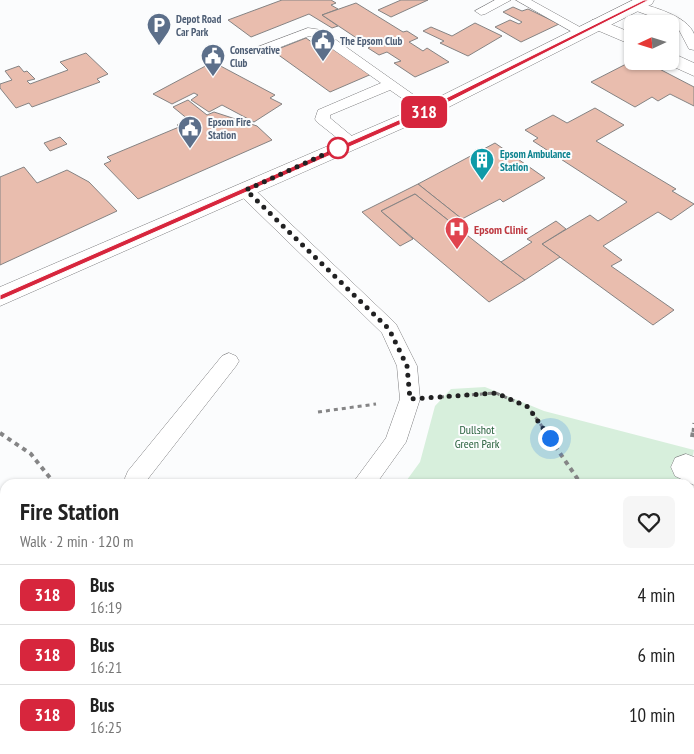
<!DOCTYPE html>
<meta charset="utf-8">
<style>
body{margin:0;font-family:"PT Sans Narrow",sans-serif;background:#f6f6f6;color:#222;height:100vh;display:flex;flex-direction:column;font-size:19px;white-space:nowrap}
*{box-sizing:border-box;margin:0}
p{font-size:16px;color:#767676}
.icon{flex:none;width:28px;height:28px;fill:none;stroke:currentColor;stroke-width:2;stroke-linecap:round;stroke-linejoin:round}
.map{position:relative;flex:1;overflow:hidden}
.sheet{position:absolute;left:0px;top:479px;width:695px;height:276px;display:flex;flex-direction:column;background:#fff;border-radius:15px 15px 0 0;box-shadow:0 1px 4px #0004}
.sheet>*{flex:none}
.badge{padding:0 10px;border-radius:8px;font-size:18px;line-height:32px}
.needle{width:32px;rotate:266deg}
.fabs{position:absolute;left:624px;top:15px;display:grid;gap:10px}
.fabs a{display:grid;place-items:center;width:55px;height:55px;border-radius:8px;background:#fff;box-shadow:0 1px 4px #0004;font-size:25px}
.you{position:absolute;width:25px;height:25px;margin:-12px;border:4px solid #fff;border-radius:50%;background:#1a73e8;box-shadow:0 0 0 8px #1a73e833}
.map>.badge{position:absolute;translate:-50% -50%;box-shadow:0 0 0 2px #fff}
.round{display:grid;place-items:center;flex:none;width:52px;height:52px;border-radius:8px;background:#f6f6f6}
.overview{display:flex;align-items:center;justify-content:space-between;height:85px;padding:0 20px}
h1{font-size:24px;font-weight:700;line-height:38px}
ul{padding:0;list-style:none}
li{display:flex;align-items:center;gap:15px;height:60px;padding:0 20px;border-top:1px solid #e0e0e0}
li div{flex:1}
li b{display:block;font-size:19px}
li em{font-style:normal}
li .badge{min-width:55px;font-weight:700;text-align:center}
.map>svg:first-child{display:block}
</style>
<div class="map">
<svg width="694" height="754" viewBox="0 0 694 754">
<rect width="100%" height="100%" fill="#fbfcfd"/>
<g fill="#d7efdc">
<path d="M485,387l59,24 150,39 -6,34h-284l16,-22 15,-56 16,-17z"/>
<path d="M233,750h362v4h-365z"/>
</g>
<g fill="#e9bdae" stroke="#858383">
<path d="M282,0h49l5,3 -5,2 7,4 -16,6 16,11 -6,2 -23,-14 -58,23 -23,-17z"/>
<path d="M401,0h27l-37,17 -13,-7z"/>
<path d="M356,3l47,29 4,-1 11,7 -9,4 14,9 4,-3 22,14 -34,15 -21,-14 7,-2 -14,-9 -8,3 -11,-7 2,-1 -48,-32z"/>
<path d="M513,7l9,4 6,-2 31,15 -38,18 -26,-15 15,-7 9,4 3,-2 -19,-10z"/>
<path d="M475,23l27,13 -34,20 -28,-13 4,-2 -21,-10 8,-4 21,9z"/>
<path d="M306,38l14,10 11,-4 43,29 -44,19 -57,-41z"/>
<path d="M86,53l22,21 -11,5 3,3 -68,25 -3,-4 -13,5 -16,-20v-4l12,-4 -7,-9 14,-5 5,6 3,-1 8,8 -8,2 3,3 38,-14 -8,-8z"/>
<path d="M632,61h12l50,26v19l-24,-12 -12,7 -6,-4 -17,10 -44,-25z"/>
<path d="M213,62l62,33 -5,3 12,6 -28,18 -32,-17 -13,7 -18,-12 7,-5 -4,-2 -22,11 -19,-10z"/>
<path d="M188,100l19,15 7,-3 43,14 15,14 -134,59 -34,-35 7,-3 -4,-4 72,-30 -2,-2 12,-5 -16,-13z"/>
<path d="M595,108l29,17 -28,16 80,48 -4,2 22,13 -23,16 -13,-8 -55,34 19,14 -11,6 63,44 -21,15 -111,-81 48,-29 8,6 29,-19 -94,-61 5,-3 -13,-8 28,-15 14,8z"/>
<path d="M60,137l7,7 -17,7 -6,-8z"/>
<path d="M495,143l50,35 -42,24 -3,-3 -38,20 -44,-35z"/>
<path d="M24,167l13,16 30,-13 22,12 28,29 -117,54v-88z"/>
<path d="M418,184l44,35 -9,5 -38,-30 -34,17 32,28 -13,7 -38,-34z"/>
<path d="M415,194l86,68 24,18 -36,22 -108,-91z"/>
<path d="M556,221l10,8 -24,15 18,13 -35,23 -24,-18 31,-20 -5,-3z"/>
<path d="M0,619l5,3v85l-5,6z"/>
</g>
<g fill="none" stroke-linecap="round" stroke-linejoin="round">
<defs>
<g id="lane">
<path d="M495,0h16l-26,14 -4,1 -6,-4z"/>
<path d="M516,0h15l56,31 -1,3h-10z"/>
<path d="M635,2c16,4 53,14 59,32 0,4 0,11 0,16l-5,-1 -10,-19 -9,-7 -39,-14 -2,-3 2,-3z"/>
<path d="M308,28l14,2 113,80 -2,3h-10l-33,-23 -60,25v3l29,24 -3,3h-10l-29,-23 -2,-3 3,-9 63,-27 -67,-47h-5l-49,19 -7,-4 2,-3z"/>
<path d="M246,186l6,1 144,137 21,42 3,33 -14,43 -30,42h-24l34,-46 14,-39 -3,-33 -15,-33 -142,-138 -2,-4 2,-4z"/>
<path d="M229,353l7,3 3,5 -3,5 -89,114 1,4h-22l-1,-6 3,-7 94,-115z"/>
<path d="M90,750h31l2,4h-31z"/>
<path d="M177,750h29l-2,4h-29z"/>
</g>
<g id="street">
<path d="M598,19l34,14v12l-40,-17 -3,-4 3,-4z"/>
<path d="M670,52l24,11v13l-31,-14 7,-1z"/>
<path d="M686,454l8,3v28l-19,-9 -4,-9 4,-9z"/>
<rect x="603" y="750" width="38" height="4"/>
</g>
<path id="secondary" d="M633,0h21l-2,4 -217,110 -435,192v-19l421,-181z"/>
</defs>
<use href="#lane" stroke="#7e7e80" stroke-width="1"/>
<use href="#street" stroke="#7e7e80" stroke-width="1"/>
<use href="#secondary" stroke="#7e7e80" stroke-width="1"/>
<g stroke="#858586" stroke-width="3" stroke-dasharray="4 4" stroke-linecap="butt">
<path d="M440,397l56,-4 32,14 18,25"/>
<path d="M318,412l58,-8"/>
<path d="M693,432l1,-9"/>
</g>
<g stroke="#858586" stroke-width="4" stroke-dasharray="4.5 4.5" stroke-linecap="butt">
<path d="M545,431l36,53"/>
<path d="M0,433l31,21 24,30"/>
<path d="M692,437l1,-6"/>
<path d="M690,655l4,1"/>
<path d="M427,754l5,-4"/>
</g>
<use href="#lane" fill="#fff" fill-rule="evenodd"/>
<use href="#street" fill="#fff" fill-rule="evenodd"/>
<use href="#secondary" fill="#fff" fill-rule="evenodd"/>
</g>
<path fill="#d7263d" stroke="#fff" d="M644,0h5l-218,111 -428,188 -3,1v-5l426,-187z"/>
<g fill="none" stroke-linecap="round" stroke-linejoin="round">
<path stroke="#212122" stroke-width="5" stroke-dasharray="0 9" d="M338,148l-92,42 143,139 18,37 3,33 86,-6 32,14 22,31"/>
</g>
<defs>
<symbol id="parking-pin" viewBox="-11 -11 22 30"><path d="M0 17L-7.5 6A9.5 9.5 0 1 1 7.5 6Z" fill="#5c6f8a" stroke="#fbfcfd"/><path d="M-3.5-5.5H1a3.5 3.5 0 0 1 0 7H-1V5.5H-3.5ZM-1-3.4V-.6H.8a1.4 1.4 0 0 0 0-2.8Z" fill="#fff"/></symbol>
<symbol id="civic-pin" viewBox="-11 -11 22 30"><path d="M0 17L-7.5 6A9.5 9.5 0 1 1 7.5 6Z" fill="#5c6f8a" stroke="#fbfcfd"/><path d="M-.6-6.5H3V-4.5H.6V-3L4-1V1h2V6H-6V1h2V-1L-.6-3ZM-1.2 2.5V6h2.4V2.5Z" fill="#fff"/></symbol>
<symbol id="building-pin" viewBox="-11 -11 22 30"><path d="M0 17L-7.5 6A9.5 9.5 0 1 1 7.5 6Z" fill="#0f9aa8" stroke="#fbfcfd"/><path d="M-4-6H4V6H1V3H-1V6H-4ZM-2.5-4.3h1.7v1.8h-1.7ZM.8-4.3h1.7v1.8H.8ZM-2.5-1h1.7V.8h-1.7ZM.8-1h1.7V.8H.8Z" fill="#fff"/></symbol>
<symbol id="hospital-pin" viewBox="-11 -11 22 30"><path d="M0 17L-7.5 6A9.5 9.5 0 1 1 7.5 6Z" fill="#e0444e" stroke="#fbfcfd"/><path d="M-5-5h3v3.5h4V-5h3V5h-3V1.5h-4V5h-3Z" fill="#fff"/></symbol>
</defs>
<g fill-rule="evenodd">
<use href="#parking-pin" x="145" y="11" width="28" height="38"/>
<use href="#civic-pin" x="309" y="27" width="28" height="38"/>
<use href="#civic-pin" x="199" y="42" width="28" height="38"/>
<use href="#civic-pin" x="176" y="114" width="28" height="38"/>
<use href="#building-pin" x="468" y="146" width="28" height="38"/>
<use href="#hospital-pin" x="443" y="215" width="28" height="38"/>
</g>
<circle fill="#fff" stroke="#d7263d" stroke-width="2.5" cx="338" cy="148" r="10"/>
<g text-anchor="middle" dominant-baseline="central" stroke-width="4" stroke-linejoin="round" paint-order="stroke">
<g font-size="11" font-weight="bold" fill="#4e5e75" stroke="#fbfcfd" text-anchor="start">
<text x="176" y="19">Depot Road<tspan x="176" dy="13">Car Park</tspan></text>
<text x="340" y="41">The Epsom Club</text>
<text x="230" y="50">Conservative<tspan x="230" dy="13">Club</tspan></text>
<text x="208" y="122">Epsom Fire<tspan x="208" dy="13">Station</tspan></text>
</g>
<g font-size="11" font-weight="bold" fill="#0d838f" stroke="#fbfcfd" text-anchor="start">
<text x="500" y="154">Epsom Ambulance<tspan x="500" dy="13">Station</tspan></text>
</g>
<g font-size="12" font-weight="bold" fill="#be3a42" stroke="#fbfcfd" text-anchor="start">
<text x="474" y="229">Epsom Clinic</text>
</g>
<g font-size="12" fill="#28603c" stroke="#fbfcfd">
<text x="477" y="429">Dullshot<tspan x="477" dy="14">Green Park</tspan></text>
</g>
</g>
</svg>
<div class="fabs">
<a><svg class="needle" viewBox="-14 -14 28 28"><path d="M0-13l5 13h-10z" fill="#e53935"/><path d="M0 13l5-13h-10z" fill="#767676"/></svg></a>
</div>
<div class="you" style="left:550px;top:438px"></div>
<b class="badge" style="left:424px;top:112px;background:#d7263d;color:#fff">318</b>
<section class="sheet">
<div class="overview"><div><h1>Fire Station</h1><p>Walk · 2 min · 120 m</p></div><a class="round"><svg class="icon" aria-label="heart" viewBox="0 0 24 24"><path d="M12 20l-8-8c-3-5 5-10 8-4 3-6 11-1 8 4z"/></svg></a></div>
<ul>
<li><span class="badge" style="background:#d7263d;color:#fff">318</span><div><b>Bus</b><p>16:19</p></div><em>4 min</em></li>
<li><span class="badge" style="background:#d7263d;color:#fff">318</span><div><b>Bus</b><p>16:21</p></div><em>6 min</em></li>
<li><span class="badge" style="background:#d7263d;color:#fff">318</span><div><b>Bus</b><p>16:25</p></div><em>10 min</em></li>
</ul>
</section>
</div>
